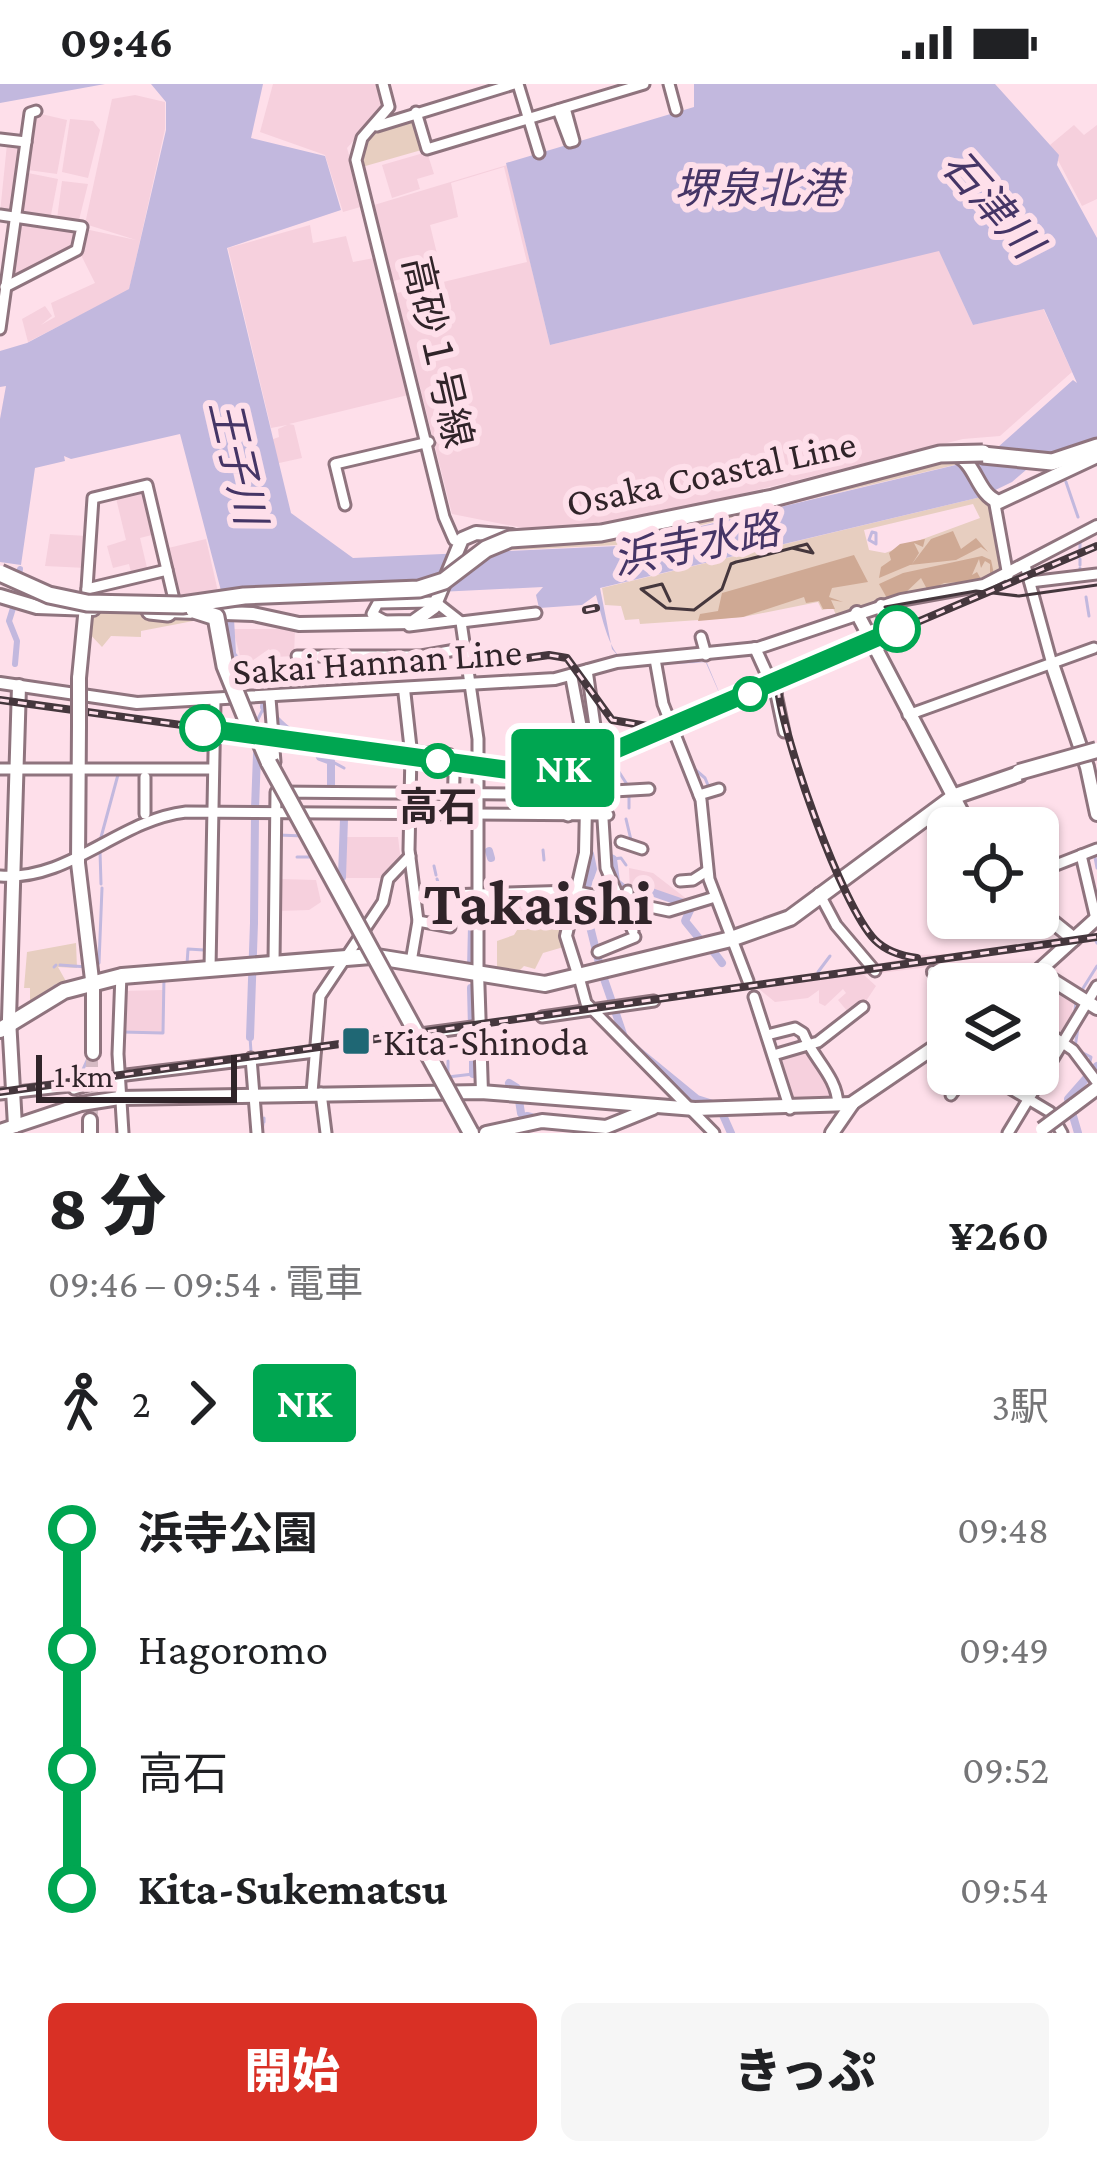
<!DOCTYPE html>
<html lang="ja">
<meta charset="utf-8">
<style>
body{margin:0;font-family:"Crimson Pro","Noto Sans JP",serif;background:#f6f6f6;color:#202124;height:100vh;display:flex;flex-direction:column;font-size:45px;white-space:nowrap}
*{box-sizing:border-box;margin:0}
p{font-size:39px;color:#757577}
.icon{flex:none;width:66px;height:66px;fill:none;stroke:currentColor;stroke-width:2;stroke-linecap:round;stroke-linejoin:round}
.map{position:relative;height:1049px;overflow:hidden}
.side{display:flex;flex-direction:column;background:#fff;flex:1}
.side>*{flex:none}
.badge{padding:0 24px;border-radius:9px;font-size:42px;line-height:78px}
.controls{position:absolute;left:927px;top:723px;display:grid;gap:24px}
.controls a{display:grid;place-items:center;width:132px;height:132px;border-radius:18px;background:#fff;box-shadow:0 3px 9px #0004;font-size:60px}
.scale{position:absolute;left:36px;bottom:30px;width:201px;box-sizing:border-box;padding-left:12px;border:6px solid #302429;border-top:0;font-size:33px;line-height:42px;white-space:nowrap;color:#302429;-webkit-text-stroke:9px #fedfea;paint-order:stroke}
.map>.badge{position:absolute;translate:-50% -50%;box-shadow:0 0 0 6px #fff}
.legs{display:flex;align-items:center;gap:18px;height:132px;padding:0 48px;font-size:39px}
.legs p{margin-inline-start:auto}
.head{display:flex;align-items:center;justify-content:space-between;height:204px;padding:0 48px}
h1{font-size:66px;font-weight:800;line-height:90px}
.cta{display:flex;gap:24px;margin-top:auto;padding:24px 48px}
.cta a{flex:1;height:138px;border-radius:18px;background:#d93025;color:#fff;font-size:48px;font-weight:800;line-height:138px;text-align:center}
.cta a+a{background:#f6f6f6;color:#202124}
ul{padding:0 48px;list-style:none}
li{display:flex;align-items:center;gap:42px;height:120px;font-size:45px}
li i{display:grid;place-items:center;width:18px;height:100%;margin:0 15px;background:currentColor}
li i::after{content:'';width:30px;height:30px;margin:-15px;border:9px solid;border-radius:50%;background:#fff}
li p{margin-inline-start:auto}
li:first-child i{background:linear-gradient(#0000 50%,currentColor 0)}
li:last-child i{background:linear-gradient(currentColor 50%,#0000 0)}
.status{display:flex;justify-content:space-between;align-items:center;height:84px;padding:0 60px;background:#fff;direction:ltr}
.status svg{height:33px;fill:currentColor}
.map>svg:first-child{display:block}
</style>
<div class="status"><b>09:46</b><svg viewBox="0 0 49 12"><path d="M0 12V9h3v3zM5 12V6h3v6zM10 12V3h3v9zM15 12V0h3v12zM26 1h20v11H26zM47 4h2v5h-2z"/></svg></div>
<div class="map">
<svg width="1097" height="1049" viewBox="0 0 1097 1049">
<rect width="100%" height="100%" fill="#fedfea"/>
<g fill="#f6d0dd" fill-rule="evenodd">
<path d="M273,0h105l7,21 -38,43 17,58 -21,6 -18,-57 -65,-23z"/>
<path d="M135,11l30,7v27l-36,161 -101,52 -6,-23 23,-13 7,10 -11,9 14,-8 -4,-14 44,-20 -16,-32 6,-22 51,11 -51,-16 27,-125z"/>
<path d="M37,29l30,7 -10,54 -29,-4z"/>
<path d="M70,35l23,2 7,9 -12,48 -26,-6z"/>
<path d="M1074,41l10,10 13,-10v74l-15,7 -32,-61z"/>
<path d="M7,60l14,2 -10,66 -11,1z"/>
<path d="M427,68l7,22 -17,5 3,10 -28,9 -10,-33z"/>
<path d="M507,81l43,180 389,-95 34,75 70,-17 29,64 -72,64 -37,3 -328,81 -56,12 -46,-2 -81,-16 -78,-309zM504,83l23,95 -130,31 -4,-12 48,-11 -11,-45 28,-8 -7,-34z"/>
<path d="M28,89l30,6 -8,41 -28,-4z"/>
<path d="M62,97l26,3 -10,40 -21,-5z"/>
<path d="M21,136l56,9 -2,17 -62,33z"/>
<path d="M310,141l3,18 33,-7 7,26 21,-4 34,137 -119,29 5,1 8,33 -32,7 -5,-23 14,-5 -1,-8 9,-4 -16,3 -43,-180z"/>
<path d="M146,406l10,44 -16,4 8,34 -16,4 -3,-12 -16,4 -6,-22 19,-6 -11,-46z"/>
<path d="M50,450l38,2 -2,32 -41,-2z"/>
<path d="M206,455l13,57 -42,6 -13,-53z"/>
<path d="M233,545h62l-1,27 -19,1 -6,-8 -20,14 -8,-3z"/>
<path d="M345,753h53l3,25 -13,16h-45z"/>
<path d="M629,784l24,5 39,30 -23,-2 -29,-13 -10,4z"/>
<path d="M278,795l38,1 5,22 -12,8 -31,1z"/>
<path d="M572,808l-4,26 -10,1 -4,-6 -11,7h-20l-11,-20 3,-6z"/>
<path d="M886,863l25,8 52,-1 -34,13 -65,8 12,11 -10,15 -18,11 -10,-12 8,-7 -3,-4 -18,17 -6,-3v-13l-11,8 -33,4 -16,-13 143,-30z"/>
<path d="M1038,890l12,7 -11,18 11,10 12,-21 14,13 -4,7 3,14 -5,-2 -12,17 -20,-12v-41h-11z"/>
<path d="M163,906l-1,42h-42l2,-41z"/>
<path d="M807,965l21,26 8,27 -45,2 -12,-47z"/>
</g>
<g fill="#e7cec0" fill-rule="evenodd">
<path d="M414,32l11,33 -63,18c-4,-35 25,-42 52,-51z"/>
<path d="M945,373l18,6 -346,82 -126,6 15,-7 94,-4z"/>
<path d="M985,412l8,14 10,62 -21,10 -145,35 -4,-9 -11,2 -4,-8 -75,15 -103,7 -1,-5 -14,1 -4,-14 -16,-1 -3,-17zM973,420l7,14 -95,35 -16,-3 -5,-20z"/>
<path d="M90,528l112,4 12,1 -73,14v6l-30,-1 -9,11 -16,-17z"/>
<path d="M553,830l14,32 -24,7 -8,16 -11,-3 -7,7 -20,-6v-26l17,-6 8,-13 21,-1z"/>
<path d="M76,859l1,25 -19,-1 10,18 -38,16v-13h-6l3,-36z"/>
</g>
<g fill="#cfa994">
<path d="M953,447l8,18 15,-11 12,14 -7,-5 -25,13 -46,5 -31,13 2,-11 10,-7 -2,-7 11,-9 25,-5 -2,8 -9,-4 5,10 -7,11 19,-25z"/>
<path d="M854,471l14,27 -36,6 -3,9 14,5 -12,-2 4,9h-12l-4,-8 -13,2 -2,-6 -61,20 -45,4 2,-7 18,-3 4,-18z"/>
<path d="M982,472l9,4 3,14 -4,3v-13l-5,-3 -4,7 -2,-9 -7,16 5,-3 5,9 -38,2 -16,8 -7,-13 -19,18 -14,4 -9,-16 24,-11z"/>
</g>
<g fill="#c2b8de">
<path d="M0,0h105l-105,19z"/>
<path d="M151,0h112l-12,54 74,18 16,54 -114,38 64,265 62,45 265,-12 346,-83 6,9 103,-92 4,3 -33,-74 -71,16 -34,-74 -389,94 -44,-182 188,-56v-23h301l64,71 -2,10 40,73v199l-19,9 5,10 -29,14 -21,-6 -21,18 -31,15 -381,91 12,61 7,8 88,6 15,36 -34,17 33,-19 -15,-34c-83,0 -88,21 -110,-68l-14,10 -43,3 -3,-13 7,-8 -310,15 3,51 28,35 -37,-36 -2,-46 -45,-172 -109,25 -7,-3 1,5 -30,7 -14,97 -21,-3v-143l6,-33 -6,1v-36l27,-8 102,-54 37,-159v-28z"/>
</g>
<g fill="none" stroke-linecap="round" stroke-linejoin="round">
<g stroke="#c2b8de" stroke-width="3">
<path d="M1066,398l12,35"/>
<path d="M872,448l4,1v11l-7,-4z"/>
<path d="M1080,458v11"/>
<path d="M1080,481v-6"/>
<path d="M1080,484v1"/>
<path d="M1086,513l3,19"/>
<path d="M256,639l8,-16"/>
<path d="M669,653l3,4"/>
<path d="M331,677l13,7"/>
<path d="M691,682l14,12 5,12"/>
<path d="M619,688l9,14"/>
<path d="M629,724v-14"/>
<path d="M626,735l5,21"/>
<path d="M254,751h1"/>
<path d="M278,751l26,1"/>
<path d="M100,757l19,-70"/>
<path d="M543,766l1,10"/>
<path d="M100,767l1,33"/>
<path d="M1094,768l3,16"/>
<path d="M297,773h14"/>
<path d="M613,775l8,-1 5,7"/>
<path d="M434,782l2,9"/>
<path d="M437,795l3,9"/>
<path d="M1096,857l1,2"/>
<path d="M187,880l1,-15 16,1"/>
<path d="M60,881l27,2"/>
<path d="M54,883l2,-2"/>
<path d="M94,883l5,-4 3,-75"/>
<path d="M818,888l12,-16"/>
<path d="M53,905l2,-3"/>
<path d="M1080,909l17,-27"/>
<path d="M1074,936l2,-19"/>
<path d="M122,948l41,1 1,-57"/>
<path d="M250,953l1,15"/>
<path d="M1075,963l3,-19"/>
<path d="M1083,969l8,4 -2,9"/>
<path d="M448,977v16l25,-3"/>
<path d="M80,992l9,-20"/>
<path d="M264,1038v-4"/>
<path d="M262,1047l1,-7"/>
</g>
<g stroke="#c2b8de" stroke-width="6">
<path d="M16,509l4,-24"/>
<path d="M14,521l-5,16 8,20 -2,23"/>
</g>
<g stroke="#c2b8de" stroke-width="8">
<path d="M258,598l8,9 -2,16c16,17 26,30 50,34l6,16 11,4v29"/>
<path d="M255,725l2,-55"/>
<path d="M489,767l2,7"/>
<path d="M590,770l3,15 -10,29 17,69"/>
<path d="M606,772l7,3 3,23 11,9"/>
<path d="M342,793l2,-58"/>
<path d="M629,808l11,-4 49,17"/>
<path d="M691,824l-6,13 17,21"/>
<path d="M254,838l1,-107"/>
<path d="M710,863l12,16"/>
<path d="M471,884l1,-42 8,-5"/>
<path d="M602,889l23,67 72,59 22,7 12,27"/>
<path d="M471,904l1,40"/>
<path d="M250,953l4,-114"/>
<path d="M472,957v4"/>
<path d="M473,975v15l7,1"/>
<path d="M509,999l8,5 4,25"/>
<path d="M527,1032l4,1"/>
<path d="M1078,1049l-10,-34 29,-33"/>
</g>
<path stroke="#d5bac3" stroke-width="12" stroke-dasharray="12 6" stroke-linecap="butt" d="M92,1037v-68"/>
<defs>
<g id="tertiary">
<path d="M383,0l6,23 -27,31 -6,22 88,357 10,23"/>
<path d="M518,0l21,69"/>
<path d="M669,0l7,26"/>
<path d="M558,26l12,32 4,-1 -9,-33"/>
<path d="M416,28l11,37 217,-65"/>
<path d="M377,42l137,-42"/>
<path d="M0,55l26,3"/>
<path d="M0,131l82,12 -5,23 -72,37"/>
<path d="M0,245l30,-216 6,-2"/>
<path d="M994,415l14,77"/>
<path d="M345,421l-10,-41 94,-22"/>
<path d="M1025,481l27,99"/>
<path d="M1030,498l67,-8"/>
<path d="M87,505l80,-19"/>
<path d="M86,519l7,-105 54,-13 29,123"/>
<path d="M438,520l23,18 17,117v233"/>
<path d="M385,537l-13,-7 6,-11 54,-1"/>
<path d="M461,538l75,-9"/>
<path d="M409,542l48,-6"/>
<path d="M701,553l5,18"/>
<path d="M297,572h124l46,-8"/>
<path d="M655,575l8,45 38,96 8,79 39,102"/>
<path d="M587,586l12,84 7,114 27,63"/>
<path d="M776,610l8,38"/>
<path d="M908,631l186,-67"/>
<path d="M276,657l136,20"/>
<path d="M623,661l2,3"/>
<path d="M411,668l-2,98 9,71 -7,41"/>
<path d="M269,683l6,-5 -5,-64"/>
<path d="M0,685h212"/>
<path d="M145,693v37"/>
<path d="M596,708l53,-3"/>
<path d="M699,711l20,-6"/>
<path d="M453,732l1,-41"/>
<path d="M621,758l21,7"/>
<path d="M1081,771l15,64"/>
<path d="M1038,788l59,-23"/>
<path d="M0,792c70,5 118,-56 186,-64l422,3"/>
<path d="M680,797l13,-1 14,-9"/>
<path d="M628,809v-2"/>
<path d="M819,809l17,32 39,46"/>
<path d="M416,812l157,-5 96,20 46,-14"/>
<path d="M418,837l32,6"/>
<path d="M598,868l37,-15"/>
<path d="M274,878l2,-170 245,2 47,22"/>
<path d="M210,884l5,-267"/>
<path d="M121,890l-3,80 5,79"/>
<path d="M579,893l7,26 128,130"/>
<path d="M754,913l36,112"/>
<path d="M542,933l112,-16"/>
<path d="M1038,942l35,24 24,32"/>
<path d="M420,950l60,-8"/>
<path d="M771,950l24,-6 8,5c10,26 34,43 35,72"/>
<path d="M777,970l41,-12 45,-35"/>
<path d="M251,974l6,75"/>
<path d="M986,990l64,38 12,21"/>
<path d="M74,1005l44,-13 197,-24"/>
<path d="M312,1009l8,-97 63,-94 5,-23 22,-23"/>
<path d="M321,1009l5,40"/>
<path d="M0,1010l69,-8"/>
<path d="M951,1011l15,-21"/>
<path d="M1008,1049l89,-147"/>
</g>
<g id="secondary">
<path d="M881,521l4,21 3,-6"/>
<path d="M755,564l21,46"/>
<path d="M571,591l16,85 -2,93 -19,83 13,41"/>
<path d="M0,599l137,20 418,-24 62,-17 141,-14 143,-48 83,-15 113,-59"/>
<path d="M404,605l7,63 38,3"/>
<path d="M478,888l4,120"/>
<path d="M933,888l25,1 19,11"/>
</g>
<g id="primary">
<path d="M954,370c23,8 22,40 45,48l98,-46"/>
<path d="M0,512l37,11 56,2"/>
<path d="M168,527l85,3 46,10 114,-2 21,-15 28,-68 14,-6 36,3"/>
<path d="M857,529l113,215"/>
<path d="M1052,580l35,103 10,47"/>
<path d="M79,594l7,-72"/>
<path d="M79,642l-1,137 15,125v65"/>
<path d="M1038,826l36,29"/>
<path d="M1038,887l59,37"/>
<path d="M1024,900l73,-66"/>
<path d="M848,1022l100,-68"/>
<path d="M1073,1022l24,-18"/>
<path d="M90,1036v13"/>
<path d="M15,1042l-6,-107 10,-333"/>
<path d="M0,1047l81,-27 38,-6 362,-6 214,17 157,-5"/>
<path d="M486,1049l56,-12 64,6 47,-19"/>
<path d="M832,1049l20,-29"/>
</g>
<g id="trunk">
<path d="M259,656l10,23"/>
<path d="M0,946l64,-39 58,-15 249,-20 174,28 186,-45 59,-21 165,-122 64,-22"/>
</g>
<g id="motorway">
<path d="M983,371l69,7 45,-15"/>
<path d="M150,527l18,2"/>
</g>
</defs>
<use href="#tertiary" stroke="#8f747e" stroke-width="15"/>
<use href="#secondary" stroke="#8f747e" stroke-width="16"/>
<use href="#primary" stroke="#8f747e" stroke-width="18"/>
<use href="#trunk" stroke="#8f747e" stroke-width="20"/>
<use href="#motorway" stroke="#8f747e" stroke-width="21"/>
<use href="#tertiary" stroke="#fff" stroke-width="9"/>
<use href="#secondary" stroke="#fff" stroke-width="10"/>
<use href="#primary" stroke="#fff" stroke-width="12"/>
<use href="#trunk" stroke="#fff" stroke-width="14"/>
<use href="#motorway" stroke="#fff" stroke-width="15"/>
<g stroke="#45373d" stroke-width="3">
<path d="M670,517l-8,-17 -21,5 25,19 28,2 28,-21 9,-25 5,-2c24,-5 48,-12 71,-18l6,9 -21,-5"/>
<path d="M885,523l91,-16 43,5 78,-11"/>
</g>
<defs>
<g id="rail">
<path d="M586,526l10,-2"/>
<path d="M514,576l35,-5 18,3 45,62 47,8"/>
<path d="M778,605c6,51 63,216 97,251 12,12 27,16 42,18"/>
<path d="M0,616l508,70h46l42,-12 501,-212"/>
<path d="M0,1008l1097,-155"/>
</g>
</defs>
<use href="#rail" stroke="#45373d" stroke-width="8"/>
<use href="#rail" stroke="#fedfea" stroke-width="3" stroke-dasharray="9" stroke-linecap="butt"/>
<defs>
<g id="primary-bridge">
<path d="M79,642v-48"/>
<path d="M1042,1045l31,-23"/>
</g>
<g id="trunk-bridge">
<path d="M269,679l202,370"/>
<path d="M1019,688l78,-22"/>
</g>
<g id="motorway-bridge">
<path d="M0,489l49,22 38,8 95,2 62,-9 175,-7 25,-8 42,-32 24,-10 91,-6 172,-35 167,-44 43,-1"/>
<path d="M194,526l22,7 9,49 30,74"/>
</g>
</defs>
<use href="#primary-bridge" stroke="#8f747e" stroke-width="18" stroke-linecap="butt"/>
<use href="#trunk-bridge" stroke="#8f747e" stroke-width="20" stroke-linecap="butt"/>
<use href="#motorway-bridge" stroke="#8f747e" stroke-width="21" stroke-linecap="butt"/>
<use href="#primary-bridge" stroke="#fff" stroke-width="12"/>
<use href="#trunk-bridge" stroke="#fff" stroke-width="14"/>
<use href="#motorway-bridge" stroke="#fff" stroke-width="15"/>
</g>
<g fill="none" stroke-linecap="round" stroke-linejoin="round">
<defs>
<path id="line-1" d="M203,644l305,42 41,1 47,-13 301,-129"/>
</defs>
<use href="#line-1" stroke="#fff" stroke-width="27"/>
<use href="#line-1" stroke="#00a651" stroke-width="18"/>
</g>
<g fill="#fff" stroke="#00a651" stroke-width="6">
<circle cx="897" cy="545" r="21"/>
<circle cx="750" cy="610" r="15"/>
<circle cx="203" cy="644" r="21"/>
<circle cx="438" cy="677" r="15"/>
</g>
<rect fill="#1f6774" stroke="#fedfea" stroke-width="4.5" x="341" y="942" width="30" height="30" rx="6"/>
<g text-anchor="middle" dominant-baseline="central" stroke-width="12" stroke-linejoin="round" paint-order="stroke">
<g font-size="39" fill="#302429" stroke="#fedfea">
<text transform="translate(438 268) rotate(77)">高砂１号線</text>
<text transform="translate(711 389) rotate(-12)">Osaka Coastal Line</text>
<text transform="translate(377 577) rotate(-4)">Sakai Hannan Line</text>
</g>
<g font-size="39" font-weight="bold" fill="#302429" stroke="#fedfea">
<text x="438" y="722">高石</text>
</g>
<g font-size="39" fill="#302429" stroke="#fedfea" text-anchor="start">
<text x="383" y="957">Kita-Shinoda</text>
</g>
<g font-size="42" font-style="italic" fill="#453566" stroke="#fedfea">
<text x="758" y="104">堺泉北港</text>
<text transform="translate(992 120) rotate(49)">石津川</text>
<text transform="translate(238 378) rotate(77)">王子川</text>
<text transform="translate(696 460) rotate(-11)">浜寺水路</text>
</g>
<g font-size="63" font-weight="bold" fill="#302429" stroke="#fedfea">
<text x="538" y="819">Takaishi</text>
</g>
</g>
</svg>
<div class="controls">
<a><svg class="icon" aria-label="locate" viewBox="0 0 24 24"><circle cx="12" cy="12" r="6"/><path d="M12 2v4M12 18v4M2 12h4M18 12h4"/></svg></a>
<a><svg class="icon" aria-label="layers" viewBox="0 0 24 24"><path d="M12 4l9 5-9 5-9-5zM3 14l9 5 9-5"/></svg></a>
</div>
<div class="scale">1 km</div>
<b class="badge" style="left:563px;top:684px;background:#00a651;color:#fff">NK</b>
</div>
<section class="side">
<div class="head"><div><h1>8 分</h1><p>09:46 – 09:54 · 電車</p></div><b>¥260</b></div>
<div class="legs"><svg class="icon" aria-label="walk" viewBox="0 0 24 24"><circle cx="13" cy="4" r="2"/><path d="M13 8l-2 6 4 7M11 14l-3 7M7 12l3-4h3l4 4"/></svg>2<svg class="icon" aria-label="forward" viewBox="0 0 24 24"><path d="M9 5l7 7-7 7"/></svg><b class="badge" style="background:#00a651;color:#fff">NK</b><p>3駅</p></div>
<ul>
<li><i style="color:#00a651"></i><b>浜寺公園</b><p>09:48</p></li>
<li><i style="color:#00a651"></i><span>Hagoromo</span><p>09:49</p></li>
<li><i style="color:#00a651"></i><span>高石</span><p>09:52</p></li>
<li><i style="color:#00a651"></i><b>Kita-Sukematsu</b><p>09:54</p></li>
</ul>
<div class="cta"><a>開始</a><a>きっぷ</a></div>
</section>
